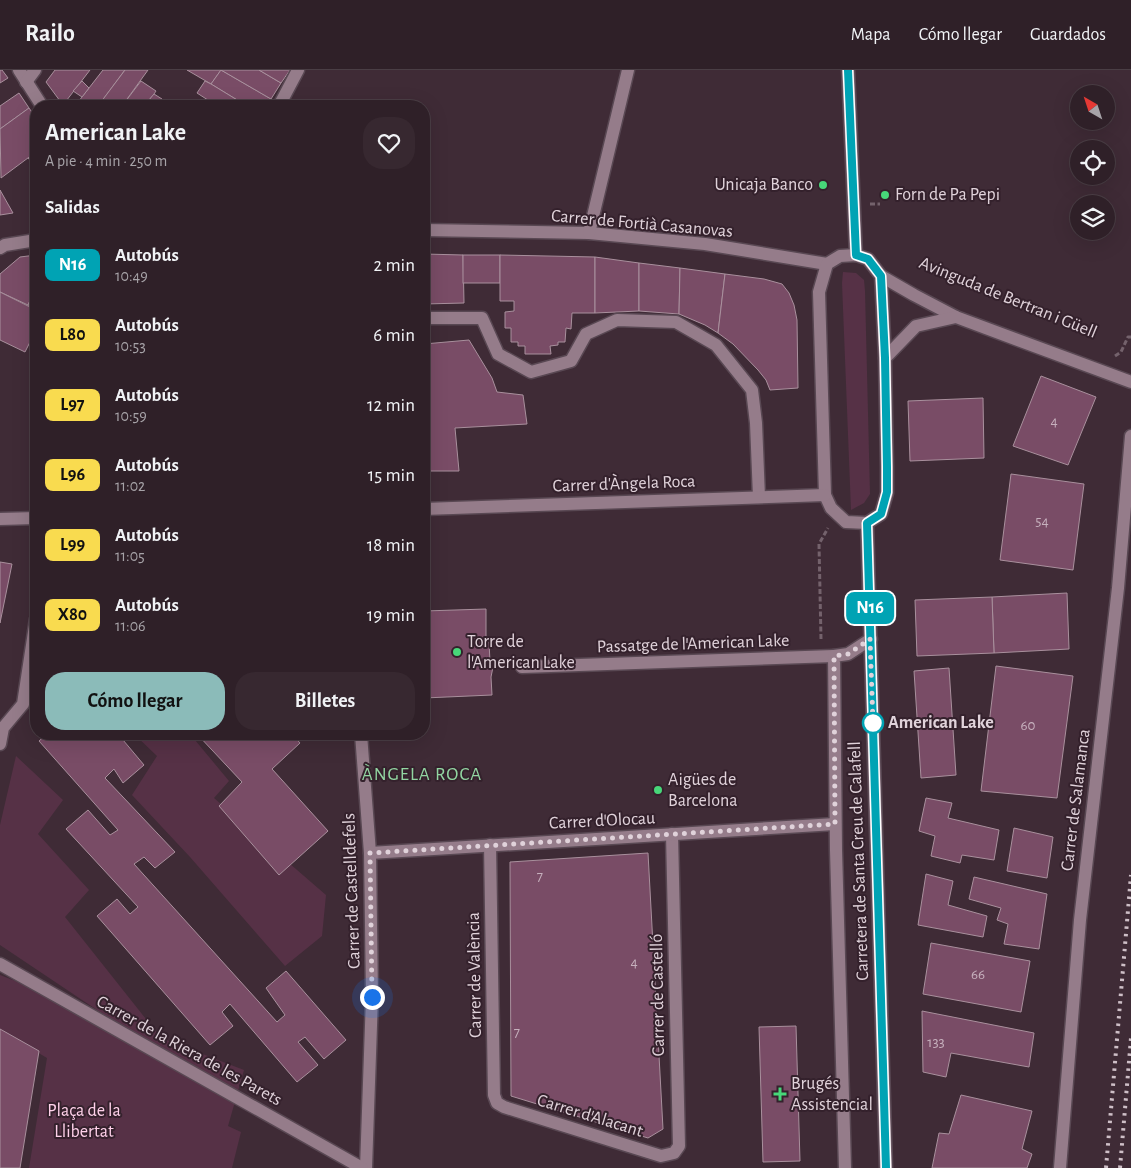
<!DOCTYPE html>
<html lang="es">
<meta charset="utf-8">
<style>
body{margin:0;font-family:"Alegreya Sans",sans-serif;background:#372830;color:#f1f3f6;height:100vh;display:flex;flex-direction:column;font-size:19px;white-space:nowrap}
*{box-sizing:border-box;margin:0}
p{font-size:16px;color:#a7a3a8}
.icon{flex:none;width:28px;height:28px;fill:none;stroke:currentColor;stroke-width:2;stroke-linecap:round;stroke-linejoin:round}
.map{position:relative;flex:1;overflow:hidden}
.details{position:absolute;left:30px;top:30px;width:400px;height:640px;display:flex;flex-direction:column;background:#2f2028;border-radius:20px;box-shadow:0 5px 20px #0002,0 0 0 1px #4a3e45}
.details>*{flex:none}
.badge{padding:0 10px;border-radius:8px;font-size:18px;line-height:32px}
.needle{width:32px;rotate:321deg}
.buttons{position:absolute;left:1070px;top:15px;display:grid;gap:10px}
.buttons a{display:grid;place-items:center;width:45px;height:45px;border-radius:50%;background:#2f2028;box-shadow:0 5px 20px #0002,0 0 0 1px #4a3e45;font-size:25px}
.you{position:absolute;width:25px;height:25px;margin:-12px;border:4px solid #fff;border-radius:50%;background:#1a73e8;box-shadow:0 0 0 8px #1a73e833}
.map>.badge{position:absolute;translate:-50% -50%;box-shadow:0 0 0 2px #fff}
h2{padding:0 15px;font-size:19px;line-height:45px}
.round{display:grid;place-items:center;flex:none;width:52px;height:52px;border-radius:20px;background:#372830}
.summary{display:flex;align-items:center;justify-content:space-between;height:85px;padding:0 15px}
h1{font-size:24px;font-weight:700;line-height:38px}
.cta{display:flex;gap:10px;margin-top:auto;padding:10px 15px}
.cta a{flex:1;height:58px;border-radius:20px;background:#8bbbb9;color:#111;font-size:20px;font-weight:700;line-height:58px;text-align:center}
.cta a+a{background:#372830;color:#f1f3f6}
ul{padding:0;list-style:none}
li{display:flex;align-items:center;gap:15px;height:70px;padding:0 15px}
li div{flex:1}
li b{display:block;font-size:19px}
li em{font-style:normal}
li .badge{min-width:55px;font-weight:700;text-align:center}
header{display:flex;align-items:center;gap:30px;box-sizing:border-box;height:70px;padding:0 25px;background:#2f2028;border-bottom:1px solid #4a3e45}
header strong{font-size:24px}
nav{display:flex;gap:28px;margin-inline-start:auto;font-size:18px}
.map>svg:first-child{display:block}
</style>
<header>
<strong>Railo</strong>
<nav><a>Mapa</a><a>Cómo llegar</a><a>Guardados</a></nav>
</header>
<div class="map">
<svg width="1131" height="1098" viewBox="0 0 1131 1098">
<rect width="100%" height="100%" fill="#3f2b36"/>
<g fill="#563146">
<path d="M843,202l13,1 8,7 1,11 5,203 -6,9 -13,7 -9,-227z"/>
<path d="M134,664h56l39,47 -15,17 112,97 -4,41 -37,30 -95,-109 -58,-62 25,-39z"/>
<path d="M16,686l47,44 -25,34 51,56 -24,27 96,121 83,32 -16,56 13,6 -9,36h-203l18,-110 -47,-28v-55l106,41 -106,-71v-120z"/>
</g>
<g fill="#794c66" stroke="#a9909d">
<path d="M0,0h2l6,8 -8,5z"/>
<path d="M55,0h35l-27,35 -17,-23z"/>
<path d="M103,0h22l-27,36h-23z"/>
<path d="M125,0h23l-26,36h-24z"/>
<path d="M187,0h34l-10,14z"/>
<path d="M221,0l50,29 -6,7h-18l-36,-22z"/>
<path d="M221,0h38l22,13 -10,16z"/>
<path d="M259,0h31l-9,13z"/>
<path d="M82,11l7,7 -7,9 -9,-6z"/>
<path d="M141,11l15,10 -2,3 -10,12h-22z"/>
<path d="M205,11l6,3 36,22h-35l-3,-1 2,-3 -14,-9z"/>
<path d="M19,23l10,15 -29,21v-23z"/>
<path d="M154,24l8,5 -6,7h-12z"/>
<path d="M29,38l7,10v34l-35,26 -1,-49z"/>
<path d="M36,82v15l-8,-9z"/>
<path d="M0,120l13,23 -13,2z"/>
<path d="M424,184l39,1 1,48 -40,1z"/>
<path d="M36,185v33l-8,17 -28,-13v-18l20,-17z"/>
<rect x="463" y="185" width="37" height="28"/>
<path d="M500,185l95,2v56h-23l-1,16 -5,-1 -1,14h-7v3l-8,1 1,8h-26v-8h-7v-4h-7v-14h-6v-16l9,-1v-10h-14z"/>
<path d="M595,187l44,6v48l-44,2z"/>
<path d="M639,193l41,5 -1,46 -40,-3z"/>
<path d="M680,198l45,6 -7,59 -13,-8 -26,-11z"/>
<path d="M725,204l39,5 18,5 7,9 5,12 3,15 1,68 -28,2 -4,-10 -8,-10 -25,-26 -15,-11z"/>
<path d="M36,218v21l-8,-4z"/>
<path d="M0,222l36,18v20l-11,22 -25,-12z"/>
<path d="M469,270l23,38 5,14 26,3 4,29 -72,4 4,43h-35v-127z"/>
<path d="M1041,306l55,21 -28,68 -55,-19z"/>
<path d="M983,328l1,60 -74,3 -2,-60z"/>
<path d="M1011,404l73,10 -11,86 -73,-10z"/>
<path d="M0,492l12,2 -12,59z"/>
<path d="M1067,523l2,56 -75,4 -2,-56z"/>
<path d="M992,527l2,56 -77,3 -2,-56z"/>
<path d="M486,539v33h3l1,20h4l-3,15 1,18 -68,3v-87z"/>
<path d="M996,596l77,10 -16,122 -76,-7z"/>
<path d="M949,598l7,107 -35,3 -7,-107z"/>
<path d="M47,664h22l2,3 3,-3h44l26,31 -21,18 -9,-14 -9,9 70,74 -20,16 -11,-11 -10,7 143,158 8,-7 -19,-27 20,-17 60,69 -22,19 -19,-22 -7,5 20,23 -21,17 -67,-78 -8,8 11,14 -23,19 -113,-129 20,-17 13,15 8,-7 -72,-78 22,-19 22,25 8,-5 -79,-89z"/>
<path d="M197,664h95l8,9 -28,26 56,62 -49,44 -60,-69 23,-24z"/>
<path d="M926,728l26,5 -4,15 51,12 -5,30 -32,-5 -2,8 -29,-7 4,-20 -16,-5z"/>
<path d="M1014,758l39,9 -6,41 -40,-7z"/>
<path d="M648,783l15,276 -15,9 -137,-42 -1,-234z"/>
<path d="M926,804l27,7 -5,24 39,11 -4,21 -65,-12z"/>
<path d="M974,807l73,17 -8,55 -35,-5 4,-20 -11,-4 4,-12 -32,-9z"/>
<path d="M931,873l99,18 -9,51 -98,-18z"/>
<path d="M922,941l112,22 -5,34 -78,-14 -5,24 -23,-5z"/>
<path d="M796,956l4,135 -37,1 -4,-135z"/>
<path d="M0,959l39,22 -19,117h-20z"/>
<path d="M961,1025l71,16 -10,38 10,5 -5,14h-95l7,-35 10,1z"/>
</g>
<g fill="none" stroke-linecap="round" stroke-linejoin="round">
<defs>
<g id="minor">
<path d="M19,0l23,36"/>
<path d="M848,0l8,185"/>
<path d="M26,12l9,-12"/>
<path d="M279,36l19,-36"/>
<path d="M424,160l165,3 116,11 122,20"/>
<path d="M589,163l39,-163"/>
<path d="M0,178l5,-3 31,-5"/>
<path d="M856,185l12,4 13,17 4,82 2,109v26l-6,21 -14,9 -21,-1 -15,-14 -6,-13 -6,-203 8,-28 13,-8z"/>
<path d="M881,206l33,19 42,22 175,65"/>
<path d="M424,248h58l16,36 33,18 40,-11 15,-27 31,-14 59,2 40,23 36,45 4,33 3,74"/>
<path d="M885,288l31,-32 40,-9"/>
<path d="M424,439l401,-14"/>
<path d="M0,449l36,-1"/>
<path d="M867,453l19,645"/>
<path d="M522,597l312,-11"/>
<path d="M361,664l9,119 2,144 -6,171"/>
<path d="M0,674l3,-16 20,-24 13,-85"/>
<path d="M490,775l4,250 3,8 7,4 157,49 13,-3 5,-7 -7,-312"/>
<path d="M370,783l465,-29"/>
<path d="M0,894l362,204"/>
<path d="M845,1098l-9,-318 -2,-194 14,-2 23,-15"/>
<path d="M1060,1098l20,-248 38,-332 13,-152"/>
</g>
</defs>
<use href="#minor" stroke="#594853" stroke-width="15"/>
<g stroke="#74626c" stroke-width="3" stroke-dasharray="5 2.5" stroke-linecap="butt">
<path d="M870,134h10"/>
<path d="M1115,286l6,-4 7,-15h3"/>
<path d="M821,569l-2,-95 9,-16"/>
</g>
<use href="#minor" stroke="#957c8a" stroke-width="12"/>
<g stroke="#cebfc7" stroke-width="4" stroke-dasharray="2.5 5" stroke-linecap="butt">
<path d="M1106,1098l25,-293"/>
<path d="M1120,1098l11,-130"/>
</g>
</g>
<g fill="none" stroke-linecap="round" stroke-linejoin="round">
<defs>
<path id="line" d="M848,0l8,185 12,4 13,17 4,82 2,109v25l-6,22 -14,9 19,645"/>
</defs>
<use href="#line" stroke="#fff" stroke-width="11"/>
<use href="#line" stroke="#00a3b4" stroke-width="8"/>
<path stroke="#e0d2da" stroke-width="5" stroke-dasharray="0 9" d="M372,927l-2,-144 465,-29 -1,-168 14,-2 22,-15 3,84"/>
</g>
<g fill="#47d779" stroke="#34212c" stroke-width="2">
<circle cx="823" cy="115" r="5"/>
<circle cx="885" cy="125" r="5"/>
<circle cx="457" cy="582" r="5"/>
<circle cx="658" cy="720" r="5"/>
<path d="M777.5 1016.5h5v5h5v5h-5v5h-5v-5h-5v-5h5z"/>
</g>
<circle fill="#fff" stroke="#00a3b4" stroke-width="2.5" cx="873" cy="653" r="10"/>
<g text-anchor="middle" dominant-baseline="central" stroke-width="4" stroke-linejoin="round" paint-order="stroke">
<g font-size="15" fill="#c6b0bd">
<text x="1054" y="351">4</text>
<text x="1042" y="451">54</text>
<text x="1028" y="655">60</text>
<text x="540" y="806">7</text>
<text x="634" y="892">4</text>
<text x="978" y="904">66</text>
<text x="517" y="962">7</text>
<text x="936" y="972">133</text>
</g>
<g font-size="18" fill="#e0d2da" stroke="#34212c" text-anchor="start">
<text x="813" y="115" text-anchor="end">Unicaja Banco</text>
<text x="895" y="125">Forn de Pa Pepi</text>
<text x="467" y="572">Torre de<tspan x="467" dy="21">l'American Lake</tspan></text>
<text x="668" y="710">Aigües de<tspan x="668" dy="21">Barcelona</tspan></text>
<text x="791" y="1014">Brugés<tspan x="791" dy="21">Assistencial</tspan></text>
</g>
<g font-size="18" fill="#e0d2da" stroke="#34212c">
<text transform="translate(642 154) rotate(5)">Carrer de Fortià Casanovas</text>
<text transform="translate(1008 228) rotate(22)">Avinguda de Bertran i Güell</text>
<text transform="translate(624 414) rotate(-2)">Carrer d'Àngela Roca</text>
<text transform="translate(693 574) rotate(-2)">Passatge de l'American Lake</text>
<text transform="translate(1076 730) rotate(-83)">Carrer de Salamanca</text>
<text transform="translate(602 751) rotate(-3)">Carrer d'Olocau</text>
<text transform="translate(859 791) rotate(-92)">Carretera de Santa Creu de Calafell</text>
<text transform="translate(352 821) rotate(-92)">Carrer de Castelldefels</text>
<text transform="translate(475 905) rotate(-91)">Carrer de València</text>
<text transform="translate(658 925) rotate(-91)">Carrer de Castelló</text>
<text transform="translate(189 981) rotate(29)">Carrer de la Riera de les Parets</text>
<text transform="translate(590 1046) rotate(17)">Carrer d'Alacant</text>
</g>
<g font-size="18" font-weight="bold" fill="#e0d2da" stroke="#34212c" text-anchor="start">
<text x="888" y="653">American Lake</text>
</g>
<g font-size="18" fill="#ffd1ea" stroke="#34212c">
<text x="84" y="1041">Plaça de la<tspan x="84" dy="21">Llibertat</tspan></text>
</g>
<g font-size="19" letter-spacing="1" fill="#92d6a2" stroke="#34212c">
<text x="422" y="704">ÀNGELA ROCA</text>
</g>
</g>
</svg>
<div class="buttons">
<a><svg class="needle" viewBox="-14 -14 28 28"><path d="M0-13l5 13h-10z" fill="#e53935"/><path d="M0 13l5-13h-10z" fill="#a7a3a8"/></svg></a>
<a><svg class="icon" aria-label="locate" viewBox="0 0 24 24"><circle cx="12" cy="12" r="6"/><path d="M12 2v4M12 18v4M2 12h4M18 12h4"/></svg></a>
<a><svg class="icon" aria-label="layers" viewBox="0 0 24 24"><path d="M12 4l9 5-9 5-9-5zM3 14l9 5 9-5"/></svg></a>
</div>
<div class="you" style="left:372px;top:927px"></div>
<b class="badge" style="left:870px;top:538px;background:#00a3b4;color:#fff">N16</b>
<section class="details">
<div class="summary"><div><h1>American Lake</h1><p>A pie · 4 min · 250 m</p></div><a class="round"><svg class="icon" aria-label="heart" viewBox="0 0 24 24"><path d="M12 20l-8-8c-3-5 5-10 8-4 3-6 11-1 8 4z"/></svg></a></div>
<h2>Salidas</h2>
<ul>
<li><span class="badge" style="background:#00a3b4;color:#fff">N16</span><div><b>Autobús</b><p>10:49</p></div><em>2 min</em></li>
<li><span class="badge" style="background:#f9db4f;color:#111">L80</span><div><b>Autobús</b><p>10:53</p></div><em>6 min</em></li>
<li><span class="badge" style="background:#f9db4f;color:#111">L97</span><div><b>Autobús</b><p>10:59</p></div><em>12 min</em></li>
<li><span class="badge" style="background:#f9db4f;color:#111">L96</span><div><b>Autobús</b><p>11:02</p></div><em>15 min</em></li>
<li><span class="badge" style="background:#f9db4f;color:#111">L99</span><div><b>Autobús</b><p>11:05</p></div><em>18 min</em></li>
<li><span class="badge" style="background:#f9db4f;color:#111">X80</span><div><b>Autobús</b><p>11:06</p></div><em>19 min</em></li>
</ul>
<div class="cta"><a>Cómo llegar</a><a>Billetes</a></div>
</section>
</div>
